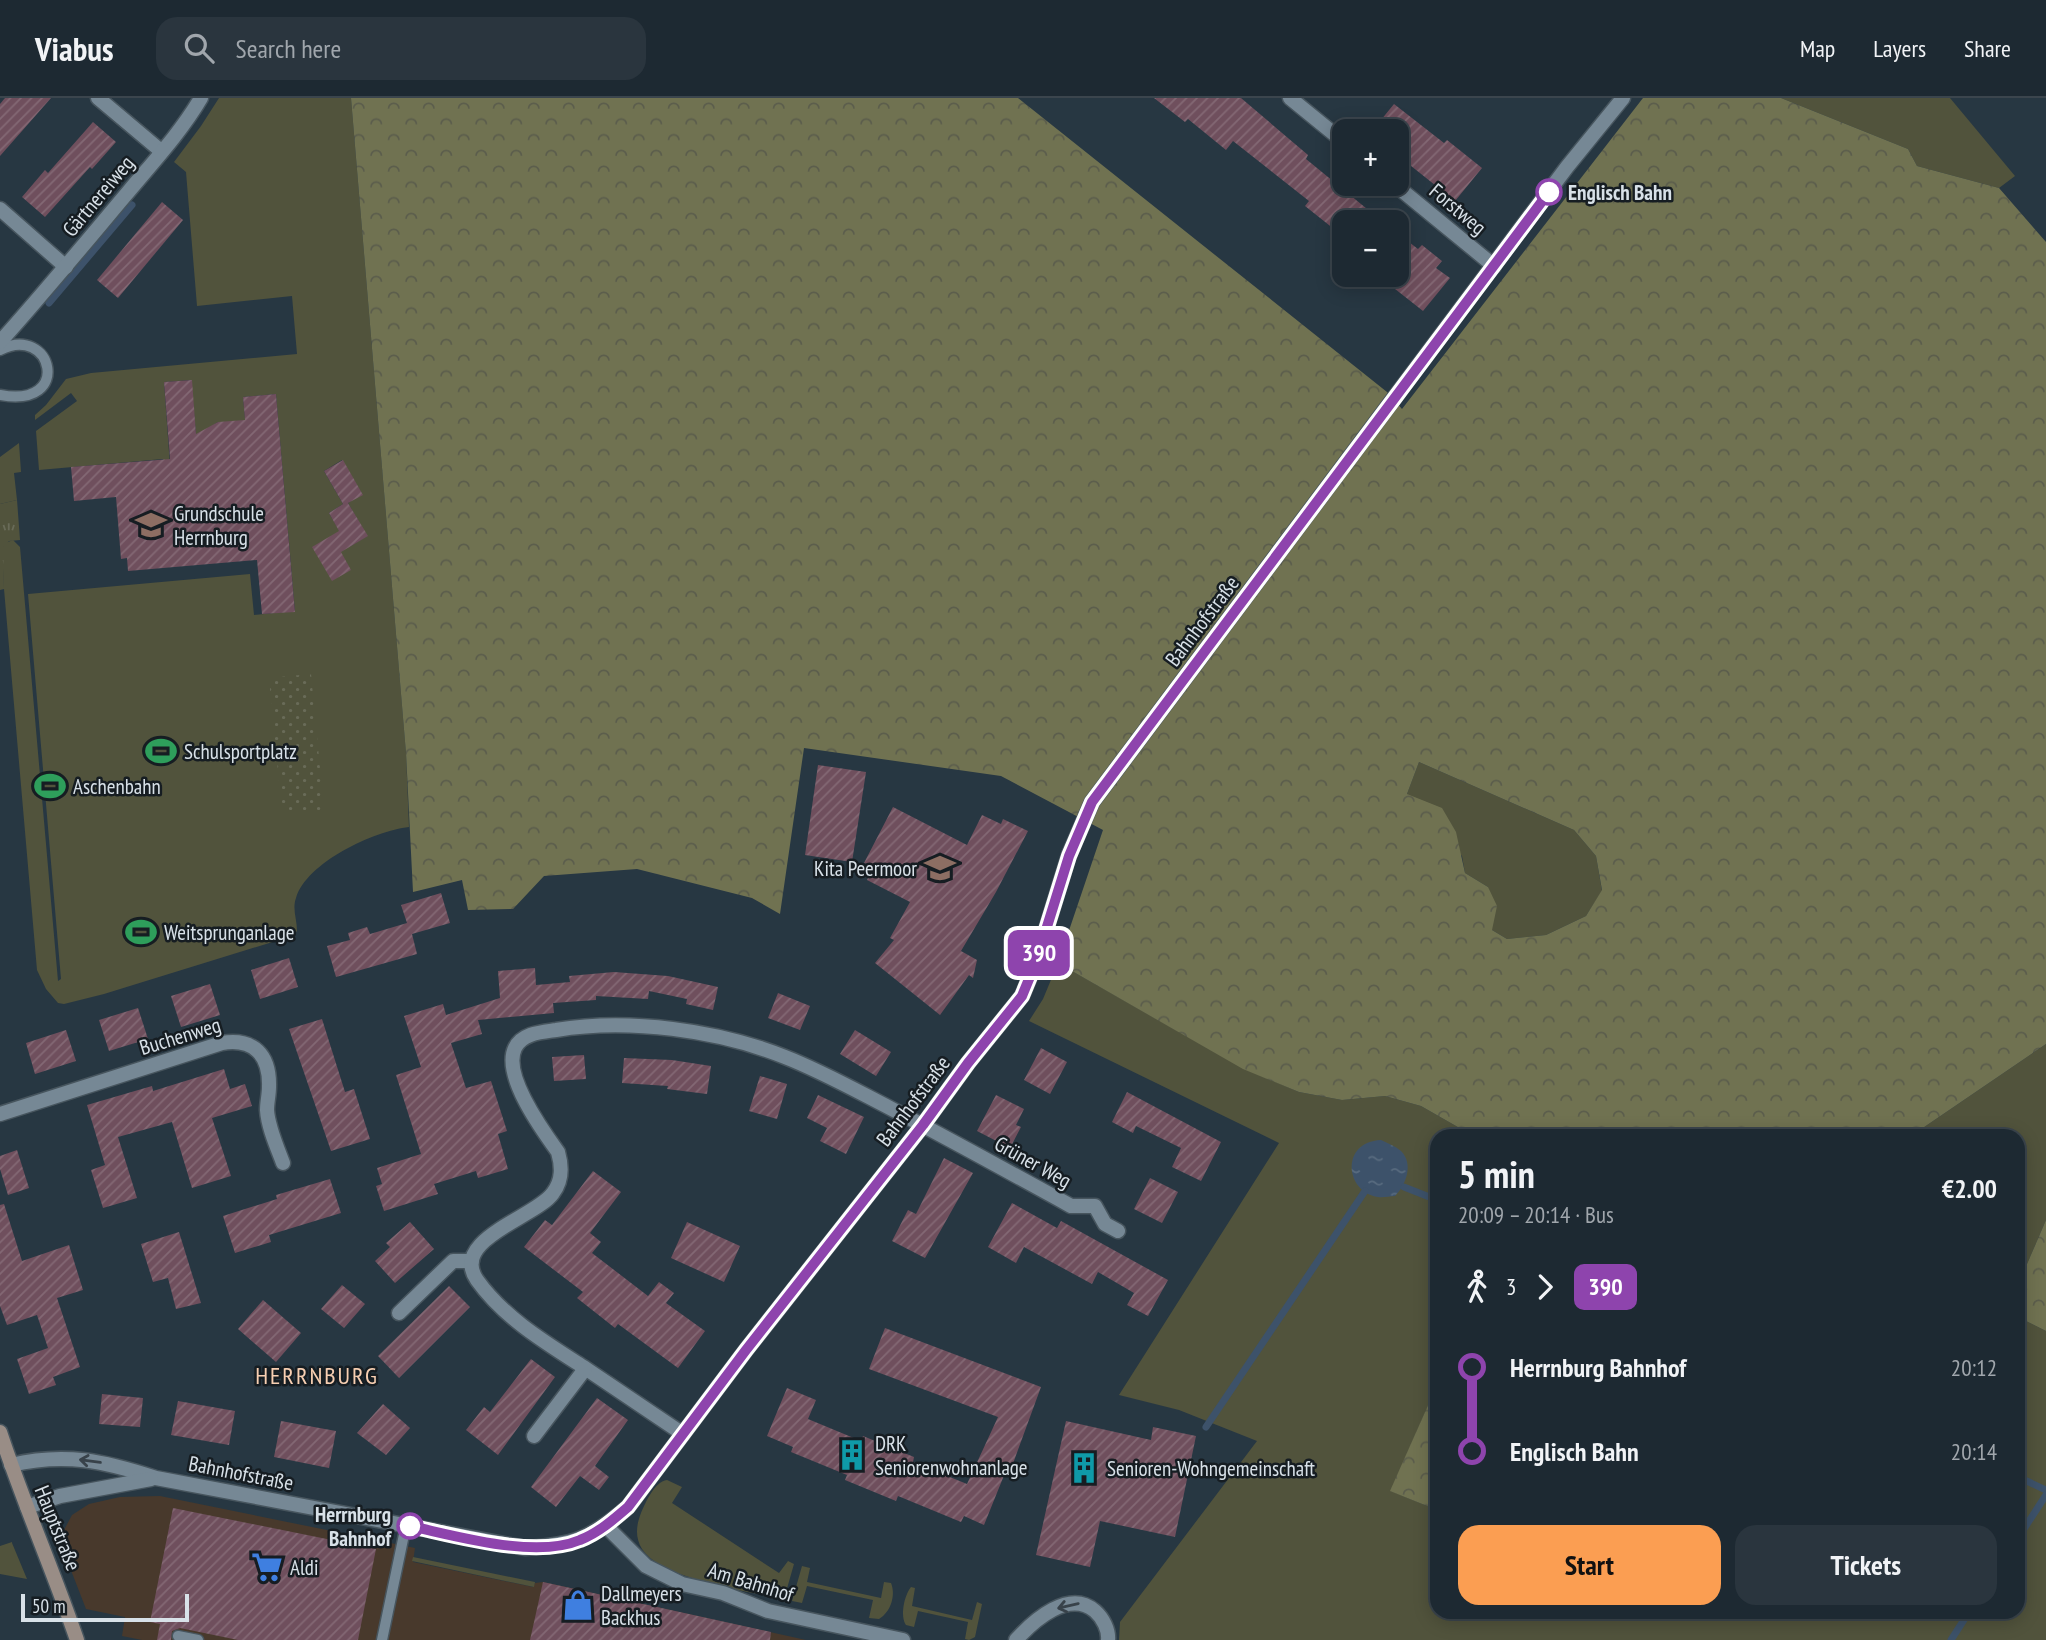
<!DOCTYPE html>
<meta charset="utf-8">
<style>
body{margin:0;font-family:"PT Sans Narrow",sans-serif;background:#2a353e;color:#f1f3f6;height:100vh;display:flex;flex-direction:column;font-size:26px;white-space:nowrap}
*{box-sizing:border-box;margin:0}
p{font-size:23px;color:#a0a6ac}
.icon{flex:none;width:38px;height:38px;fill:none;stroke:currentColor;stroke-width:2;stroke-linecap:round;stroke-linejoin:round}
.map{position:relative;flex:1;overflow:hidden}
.drawer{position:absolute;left:1430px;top:1031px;width:595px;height:490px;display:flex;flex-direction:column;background:#1d2932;border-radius:21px;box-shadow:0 4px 18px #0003,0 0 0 2px #3b454d}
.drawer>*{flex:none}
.badge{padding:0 14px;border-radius:10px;font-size:24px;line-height:46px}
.controls{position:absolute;left:1332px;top:21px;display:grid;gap:14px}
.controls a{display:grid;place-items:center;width:77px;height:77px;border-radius:14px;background:#1d2932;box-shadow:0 4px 18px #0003,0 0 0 2px #3b454d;font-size:35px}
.scale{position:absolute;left:21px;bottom:18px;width:168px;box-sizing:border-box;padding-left:7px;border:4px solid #d8e1e8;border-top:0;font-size:19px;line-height:24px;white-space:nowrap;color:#d8e1e8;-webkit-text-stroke:5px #161d22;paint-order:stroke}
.map>.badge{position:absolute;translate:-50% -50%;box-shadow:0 0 0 4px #fff}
.legs{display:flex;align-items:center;gap:10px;height:77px;padding:0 28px;font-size:23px}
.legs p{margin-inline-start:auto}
.overview{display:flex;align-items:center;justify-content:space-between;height:119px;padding:0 28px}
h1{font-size:38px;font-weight:700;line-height:52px}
.button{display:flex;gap:14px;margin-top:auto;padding:14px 28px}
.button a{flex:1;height:80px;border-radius:21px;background:#fb9e52;color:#111;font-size:28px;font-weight:700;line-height:80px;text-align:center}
.button a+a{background:#2a353e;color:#f1f3f6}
ul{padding:0 28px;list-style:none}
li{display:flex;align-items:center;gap:24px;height:84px;font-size:26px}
li i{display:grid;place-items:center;width:10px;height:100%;margin:0 9px;background:currentColor}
li i::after{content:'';width:18px;height:18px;margin:-9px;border:5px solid;border-radius:50%;background:#1d2932}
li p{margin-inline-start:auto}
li:first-child i{background:linear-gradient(#0000 50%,currentColor 0)}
li:last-child i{background:linear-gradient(currentColor 50%,#0000 0)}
header{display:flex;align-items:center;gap:42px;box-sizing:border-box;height:98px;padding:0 35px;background:#1d2932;border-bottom:2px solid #3b454d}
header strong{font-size:33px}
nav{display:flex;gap:38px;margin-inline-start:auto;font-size:24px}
.search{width:490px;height:63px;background:#2a353e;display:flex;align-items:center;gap:18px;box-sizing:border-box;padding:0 24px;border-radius:21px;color:#a0a6ac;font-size:26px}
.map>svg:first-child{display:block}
</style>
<header>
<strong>Viabus</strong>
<div class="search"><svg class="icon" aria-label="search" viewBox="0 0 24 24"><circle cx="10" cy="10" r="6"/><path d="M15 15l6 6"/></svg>Search here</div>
<nav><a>Map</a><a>Layers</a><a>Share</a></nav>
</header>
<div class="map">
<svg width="2046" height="1542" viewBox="0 0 2046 1542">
<defs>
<pattern id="forest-crowns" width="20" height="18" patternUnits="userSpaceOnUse" patternTransform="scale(1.75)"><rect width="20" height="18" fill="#707251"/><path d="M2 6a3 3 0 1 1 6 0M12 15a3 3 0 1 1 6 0" fill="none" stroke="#5b5d4c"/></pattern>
<pattern id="park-tufts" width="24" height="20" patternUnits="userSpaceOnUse" patternTransform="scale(1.75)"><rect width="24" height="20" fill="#51533c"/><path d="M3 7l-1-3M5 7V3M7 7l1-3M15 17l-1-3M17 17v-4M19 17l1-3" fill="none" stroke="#696b58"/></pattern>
<pattern id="garden-dots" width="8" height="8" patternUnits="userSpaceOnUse" patternTransform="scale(1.75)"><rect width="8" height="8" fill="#51533c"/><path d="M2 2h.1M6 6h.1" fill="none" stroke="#696b58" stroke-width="1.8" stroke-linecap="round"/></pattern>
<pattern id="water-ripples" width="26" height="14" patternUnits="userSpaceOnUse" patternTransform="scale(1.75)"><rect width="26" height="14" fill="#3d526a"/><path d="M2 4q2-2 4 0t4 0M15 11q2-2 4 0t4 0" fill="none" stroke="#586b7f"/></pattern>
<pattern id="building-hatch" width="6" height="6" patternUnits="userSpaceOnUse" patternTransform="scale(1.75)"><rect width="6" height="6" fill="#6f4f5d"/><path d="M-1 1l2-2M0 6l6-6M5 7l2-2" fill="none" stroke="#836874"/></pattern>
</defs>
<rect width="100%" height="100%" fill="#273742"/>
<path fill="#48392c" d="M160,1398l255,52 -2,14 120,25 2,-4 8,-1 263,58h-664l-20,-4 3,-19 -39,-8 -19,-49 -3,-30 8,-15 17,-11 31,-7z"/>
<g fill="#51533c" fill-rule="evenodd">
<path d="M219,0h132l55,655 3,74c-35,4 -102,35 -113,71 -4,11 1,21 1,33l-5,5 -188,58 -40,10 -6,-1 -12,-14 -9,-19 -33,-381 -2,-41 3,-5 8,-3 7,7 38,434 3,-2 -33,-385 222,-20 4,41 41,-4 -19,-217 -33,3 6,65 -16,-37 -15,-3c-16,9 -16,28 -19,44l-8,-86 -27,2 7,98 -8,-21 -124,11 -3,-39 41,-30 -6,-8 -36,27v-5l11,-10 20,-26 25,-6 206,-19 -5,-58 -95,10 -11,-134 -12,-10 27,-36zM342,362l20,34 -14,9 19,33 -18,11 -20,-34 14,-9 -19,-33z"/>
<path d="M1781,0h169l65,78 -16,12 -82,-22 -9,-17z"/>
<path d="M19,345l2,29 -7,1 3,27 -17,4v-47z"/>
<path d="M1419,664l155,68 22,26 6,35 -16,25 -40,19 -39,4 -15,-9 -4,-43 -23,-14 -3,-17 -55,-62z"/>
<path d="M1058,865l185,105 56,24 43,8 43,-4 36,10 42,24 2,6h-28v249l-46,106 46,19v102h581v-295l28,14v309h-927l1,-18 137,-181 -78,-31 -60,-15 160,-252 -250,-122 14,-22z"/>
<path d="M2046,946v176l-28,65v-149h-107z"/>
<path d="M667,1382l15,7 -10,16 107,70 9,-12 6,3 -10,35c-34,-7 -123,-20 -142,-50 -7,-12 -6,-23 -1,-36 5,-11 13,-31 26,-33z"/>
<path d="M12,1444v1l15,36 -27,-5v-28z"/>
<path d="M413,1459l122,25 -1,5 -122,-26z"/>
<path d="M802,1468l8,2 -3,14 74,16 3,-16 7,1c5,12 0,29 -12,36l-10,-1 4,-18 -66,-14 -5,17 -10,-2z"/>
<path d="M911,1489l4,1 -3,18 60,14 5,-18 5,2 -7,33 -6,3 -4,-1 3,-17 -50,-11 -4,16 -8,-2c-6,-9 -2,-29 5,-38z"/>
</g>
<g fill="url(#forest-crowns)" fill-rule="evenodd">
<path d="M351,0h667l369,294 15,17 241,-311h138l127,51 9,17 82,22 47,54v802l-135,92h-446l-2,-6 -42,-24 -36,-10 -43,4 -43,-8 -56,-23 -185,-106 45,-133 -102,-54 -197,-28 -24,166 -28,-16 -115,-29 -93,7 -31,33 -45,1 -6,-30 -49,12 -7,-139zM1419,664l155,68 22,26 6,34 -16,26 -40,19 -39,4 -15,-9 5,-24 -9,-19 -23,-14 -9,-41 -14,-24 -35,-14z"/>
<path d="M2046,1122v111l-28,-14v-32z"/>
<path d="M1437,1287v125l-47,-19z"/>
</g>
<path fill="url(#park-tufts)" d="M17,402l3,40 -11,1 -6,6 1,42 -4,1v-86z"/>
<path fill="url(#garden-dots)" d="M311,576l13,136 -42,4 -13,-136z"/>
<path fill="url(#water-ripples)" d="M1381,1042c6,3 14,6 20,11 13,13 5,34 -6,45 -5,0 -12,2 -17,1 -33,-5 -38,-55 3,-57z"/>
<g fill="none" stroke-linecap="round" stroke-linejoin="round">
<g stroke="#3d526a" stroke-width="7">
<path d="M49,205l83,-98"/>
<path d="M1404,1089l33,13"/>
<path d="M1206,1329l159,-236"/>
<path d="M2018,1379l28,13"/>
<path d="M2018,1440l28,-43"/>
<path d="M1951,1542l18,-28"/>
</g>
</g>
<g fill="url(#building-hatch)">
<path d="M5,0h46l-51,58v-52z"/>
<path d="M1154,0h87l67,57 -2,4 77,63h-39v15l-39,-31 4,-5 -76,-60 -7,9 -38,-31 -3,3z"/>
<path d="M1394,6l50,39 3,-3 35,28 -27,33 -59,-47v-23h-24z"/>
<path d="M93,24l23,20 -24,27 -2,-2 -45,50 -23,-20 23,-27 3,3z"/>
<path d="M162,104l21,18 -65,78 -21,-18z"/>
<path d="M1396,134l22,17 4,-4 20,16 -6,7 14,10 -27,33 -33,-26 6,-8z"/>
<path d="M192,282l4,54 22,-12 27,-2 -2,-23 33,-3 19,218 -33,2 -5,-54 -129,11 -1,-13 -6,1 -5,-62 -42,4 -3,-34 99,-8 -6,-77z"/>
<path d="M343,362l20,35 -15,8 20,33 -27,16 10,18 -19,11 -20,-34 27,-16 -10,-18 14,-9 -19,-33z"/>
<path d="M818,667l48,7 -14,90 -47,-7z"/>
<path d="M893,709l74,38 15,-30 19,9 2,-5 25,12 -32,61 -35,59 16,9 -4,18 -4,-3 -29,40 -65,-52 19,-23 -4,-2 20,-36 -43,-22 7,-15 -10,-2z"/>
<path d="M441,795l9,30 -38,11 5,20 -81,23 -9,-31 23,-6 -2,-7 19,-6 3,7 37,-11 -6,-18z"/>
<path d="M289,860l9,29 -38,12 -9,-29z"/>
<path d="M535,870l1,17 34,-3 -1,-6 45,-4 54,4 50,11 -5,23 -27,-6 1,-5 -38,-8 -1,8 -52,-3v4l-43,3 1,10 -76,7 4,14 -31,9 15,45 25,-7 16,50 -9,3 10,35 -30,9 -2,-7 -42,13 4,10 -54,17 -8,-25 6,-2 -5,-16 44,-14 -25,-79 25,-8 -17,-51 39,-12 3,11 54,-17 -2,-27z"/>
<path d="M210,886l10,31 -39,12 -10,-31z"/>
<path d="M778,895l32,13 -10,24 -32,-12z"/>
<path d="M138,910l10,31 -39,12 -10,-31z"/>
<path d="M322,921l23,73 9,-3 16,50 -39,12 -42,-122z"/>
<path d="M66,932l10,31 -41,13 -9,-31z"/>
<path d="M855,932l36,22 -15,24 -36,-22z"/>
<path d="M1041,950l26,14 -17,32 -26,-14z"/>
<path d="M584,957l2,24 -32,2 -2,-24z"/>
<path d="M624,960l48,2 39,6 -4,28 -40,-5 1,-3 -46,-3z"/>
<path d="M224,971l6,20 15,-5 7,22 -40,12 19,58 -39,12 -20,-66 -54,15 19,61 -34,10 -12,-38 14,-5 -18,-60 65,-19 1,5z"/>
<path d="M760,978l27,8 -10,35 -28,-8z"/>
<path d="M1127,994l94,50 -20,39 -29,-14 9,-19 -45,-22 -3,7 -21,-11z"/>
<path d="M818,997l46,22 -18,37 -26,-13 7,-13 -20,-10z"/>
<path d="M996,997l28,14 -8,16 5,2 -11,21 -33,-17z"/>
<path d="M17,1052l12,38 -21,7 -8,-26v-13z"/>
<path d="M944,1060l29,15 -48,85 -33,-17 16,-31 8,4z"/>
<path d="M593,1073l28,21 -31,41 11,9 -9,11 56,43 11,-14 15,11 -8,10 39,28 -27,37 -60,-44 -3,4 -38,-30 6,-6 -59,-45 21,-27 7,5z"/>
<path d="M1150,1080l28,14 -16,31 -28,-14z"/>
<path d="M330,1081l11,34 -72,22 2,7 -36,11 -12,-37 54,-17 -1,-4z"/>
<path d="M1012,1105l45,25 4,-7 107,59 -20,36 -21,-11 7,-12 -36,-21 -6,12 -68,-37 -8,16 -28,-16z"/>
<path d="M4,1106l18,57 47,-16 14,45 -26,8 23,69 -27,10 3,8 -27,9 -12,-35 31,-11 -11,-33 -30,10 -7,-19v-101z"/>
<path d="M410,1124l24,27 -39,34 -20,-22 15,-14 -4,-4z"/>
<path d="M687,1124l53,24 -16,36 -53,-24z"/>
<path d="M179,1134l22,71 -25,6 -8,-31 -15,4 -12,-38z"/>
<path d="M342,1187l23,19 -21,24 -23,-19z"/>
<path d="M449,1188l21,21 -71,71 -21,-22z"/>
<path d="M263,1202l38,33 -25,29 -38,-33z"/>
<path d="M885,1230l156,59 -30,82 -4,-1 -23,57 -20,-9 -3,6 -63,-26 -2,5 -51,-21 2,-5 -56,-23 2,-5 -26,-11 20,-48 29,12 -8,19 53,22 2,-5 51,21 -1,5 54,22 31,-67 -129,-48z"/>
<path d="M531,1261l24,18 -57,78 -32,-25 18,-23 6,5z"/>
<path d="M102,1296l41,4 -3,29 -41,-3z"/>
<path d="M597,1300l31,22 -33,46 14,11 -10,13 -19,-14 -24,31 -25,-20z"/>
<path d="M178,1303l57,10 -6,34 -58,-10z"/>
<path d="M383,1306l27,24 -24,27 -29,-22z"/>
<path d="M281,1323l55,10 -7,37 -55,-11z"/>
<path d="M1066,1323l85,19 2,-13 43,9 -21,101 -75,-16 -10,46 -54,-12z"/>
<path d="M173,1410l203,41 -18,91h-120l-58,-12 -8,3 -1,9h-14l3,-16 -10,-2z"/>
<path d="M543,1484l228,50 -1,8h-240z"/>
</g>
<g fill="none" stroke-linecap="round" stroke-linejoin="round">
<defs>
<g id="service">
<path d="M0,252c52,-27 74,59 0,45"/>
<path d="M178,1538l20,4"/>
<path d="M382,1542l24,-115"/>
</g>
<g id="minor">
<path d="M98,0l63,53"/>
<path d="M1290,0l54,44"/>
<path d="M1394,86l100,82"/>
<path d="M0,111l66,58"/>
<path d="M0,244c44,-49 86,-100 129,-151 25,-30 52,-59 72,-93"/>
<path d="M0,1016l222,-71c32,-5 48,12 47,44 0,8 -2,15 -2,23 1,17 10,37 16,53"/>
<path d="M399,1215l54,-52h19"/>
<path d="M683,1336c-33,-22 -65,-44 -98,-66 -39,-25 -81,-50 -108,-88 -28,-41 60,-63 76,-87 10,-13 9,-27 5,-41 -16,-22 -56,-77 -43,-104 7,-15 27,-16 41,-18 72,-12 162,0 229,27 36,14 70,33 105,51 61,32 121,65 181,98h24l10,18 13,7"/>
<path d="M534,1338l51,-67"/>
<path d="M11,1367c54,-13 93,-4 145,13l369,70c48,-3 66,-9 103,-41l118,-157 177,-225 45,-62 54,-67 14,-34 33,-107 23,-53 475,-635 56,-69"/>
<path d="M27,1409l33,-11 91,-17"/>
<path d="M606,1428l40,40 36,18 41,9 45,18 135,29"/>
<path d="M1016,1542c18,-20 53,-51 79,-29 8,7 14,19 13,29"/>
</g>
<path id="secondary" d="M0,1334c23,70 53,138 77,208"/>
</defs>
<use href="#service" stroke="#47555e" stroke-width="13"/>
<use href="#minor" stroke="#47555e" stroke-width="17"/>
<use href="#secondary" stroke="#47555e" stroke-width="17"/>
<use href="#service" stroke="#768895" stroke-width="10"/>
<use href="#minor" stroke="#768895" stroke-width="14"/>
<use href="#secondary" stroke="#998d86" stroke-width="14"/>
</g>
<defs><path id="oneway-shaft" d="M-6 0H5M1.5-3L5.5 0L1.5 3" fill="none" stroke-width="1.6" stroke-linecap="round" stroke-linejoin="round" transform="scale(1.75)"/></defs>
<g stroke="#38424a">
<use href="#oneway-shaft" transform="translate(90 1363) rotate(-172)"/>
<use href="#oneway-shaft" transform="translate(1068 1508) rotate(167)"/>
</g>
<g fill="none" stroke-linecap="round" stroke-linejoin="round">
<defs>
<path id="line-1" d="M410,1428c47,10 125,33 170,14 18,-7 33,-20 48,-33l118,-157 177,-225 45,-62 54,-67 14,-34 33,-106 23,-54 457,-610"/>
</defs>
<use href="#line-1" stroke="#fff" stroke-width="16"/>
<use href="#line-1" stroke="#8e44ad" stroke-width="10"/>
</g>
<defs>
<symbol id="school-bare" viewBox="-9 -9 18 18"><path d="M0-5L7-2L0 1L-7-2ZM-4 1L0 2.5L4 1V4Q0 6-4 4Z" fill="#8d6e63" stroke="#161d22" stroke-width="2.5" paint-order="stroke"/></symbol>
<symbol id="stadium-bare" viewBox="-9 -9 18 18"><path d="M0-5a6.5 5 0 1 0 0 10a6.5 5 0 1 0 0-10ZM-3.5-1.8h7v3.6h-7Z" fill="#2e9e5b" stroke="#161d22" stroke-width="2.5" paint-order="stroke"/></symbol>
<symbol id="building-bare" viewBox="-9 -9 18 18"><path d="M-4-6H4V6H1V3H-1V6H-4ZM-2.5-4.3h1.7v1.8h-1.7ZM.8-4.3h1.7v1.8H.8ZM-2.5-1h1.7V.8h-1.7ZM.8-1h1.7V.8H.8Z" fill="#0f9aa8" stroke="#161d22" stroke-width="2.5" paint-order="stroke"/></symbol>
<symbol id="supermarket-bare" viewBox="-9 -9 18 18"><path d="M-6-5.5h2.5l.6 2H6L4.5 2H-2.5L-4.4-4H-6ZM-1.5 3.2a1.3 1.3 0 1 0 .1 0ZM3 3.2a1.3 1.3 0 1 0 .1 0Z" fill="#3f7fe0" stroke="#161d22" stroke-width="2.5" paint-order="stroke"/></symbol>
<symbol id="shop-bare" viewBox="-9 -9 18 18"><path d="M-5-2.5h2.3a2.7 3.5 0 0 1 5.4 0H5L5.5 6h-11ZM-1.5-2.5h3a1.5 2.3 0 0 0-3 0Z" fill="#3f7fe0" stroke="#161d22" stroke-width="2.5" paint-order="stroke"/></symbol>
</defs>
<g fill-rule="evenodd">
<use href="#school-bare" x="129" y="405" width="44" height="44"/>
<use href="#stadium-bare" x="139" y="631" width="44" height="44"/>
<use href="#stadium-bare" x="28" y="666" width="44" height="44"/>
<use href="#school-bare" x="918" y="748" width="44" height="44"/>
<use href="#stadium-bare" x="119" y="812" width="44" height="44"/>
<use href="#building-bare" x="830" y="1335" width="44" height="44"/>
<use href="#building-bare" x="1062" y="1348" width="44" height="44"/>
<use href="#supermarket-bare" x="245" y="1447" width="44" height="44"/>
<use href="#shop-bare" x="556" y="1485" width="44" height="44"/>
</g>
<g fill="#fff" stroke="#8e44ad" stroke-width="3.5">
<circle cx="1549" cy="94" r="12"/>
<circle cx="410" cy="1428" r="12"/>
</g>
<g text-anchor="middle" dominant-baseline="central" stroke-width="5" stroke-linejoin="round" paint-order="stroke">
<g font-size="21" font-weight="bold" fill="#d8e1e8" stroke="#161d22" text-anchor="start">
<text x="1568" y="94">Englisch Bahn</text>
<text x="391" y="1416" text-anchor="end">Herrnburg<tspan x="391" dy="24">Bahnhof</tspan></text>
</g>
<g font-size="21" fill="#d8e1e8" stroke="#161d22">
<text transform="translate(98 98) rotate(-50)">Gärtnereiweg</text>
<text transform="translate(1458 111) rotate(40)">Forstweg</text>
<text transform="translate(1202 523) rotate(-53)">Bahnhofstraße</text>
<text transform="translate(180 938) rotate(-17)">Buchenweg</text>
<text transform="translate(913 1003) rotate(-53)">Bahnhofstraße</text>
<text transform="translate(1033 1064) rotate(29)">Grüner Weg</text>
<text transform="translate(241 1375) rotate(11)">Bahnhofstraße</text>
<text transform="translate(58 1430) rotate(68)">Hauptstraße</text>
<text transform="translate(751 1484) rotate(17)">Am Bahnhof</text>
</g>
<g font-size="21" fill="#d8e1e8" stroke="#161d22" text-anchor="start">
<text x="174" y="415">Grundschule<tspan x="174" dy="24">Herrnburg</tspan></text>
<text x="184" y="653">Schulsportplatz</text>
<text x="73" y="688">Aschenbahn</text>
<text x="917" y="770" text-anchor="end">Kita Peermoor</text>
<text x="164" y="834">Weitsprunganlage</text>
<text x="875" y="1345">DRK<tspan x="875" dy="24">Seniorenwohnanlage</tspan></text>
<text x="1107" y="1370">Senioren-Wohngemeinschaft</text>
<text x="290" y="1469">Aldi</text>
<text x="601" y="1495">Dallmeyers<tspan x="601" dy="24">Backhus</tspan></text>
</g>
<g font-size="24" letter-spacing="2" fill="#f7cfb2" stroke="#161d22">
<text x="317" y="1277">HERRNBURG</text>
</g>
</g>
</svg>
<div class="controls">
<a>+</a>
<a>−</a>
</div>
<div class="scale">50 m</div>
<b class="badge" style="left:1039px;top:855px;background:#8e44ad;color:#fff">390</b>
<section class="drawer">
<div class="overview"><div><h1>5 min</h1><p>20:09 – 20:14 · Bus</p></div><b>€2.00</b></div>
<div class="legs"><svg class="icon" aria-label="walk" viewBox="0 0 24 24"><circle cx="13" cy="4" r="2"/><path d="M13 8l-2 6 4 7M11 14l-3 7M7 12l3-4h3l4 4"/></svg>3<svg class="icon" aria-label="forward" viewBox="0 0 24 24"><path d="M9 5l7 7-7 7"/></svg><b class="badge" style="background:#8e44ad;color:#fff">390</b></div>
<ul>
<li><i style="color:#8e44ad"></i><b>Herrnburg Bahnhof</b><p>20:12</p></li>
<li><i style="color:#8e44ad"></i><b>Englisch Bahn</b><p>20:14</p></li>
</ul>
<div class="button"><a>Start</a><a>Tickets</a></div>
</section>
</div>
